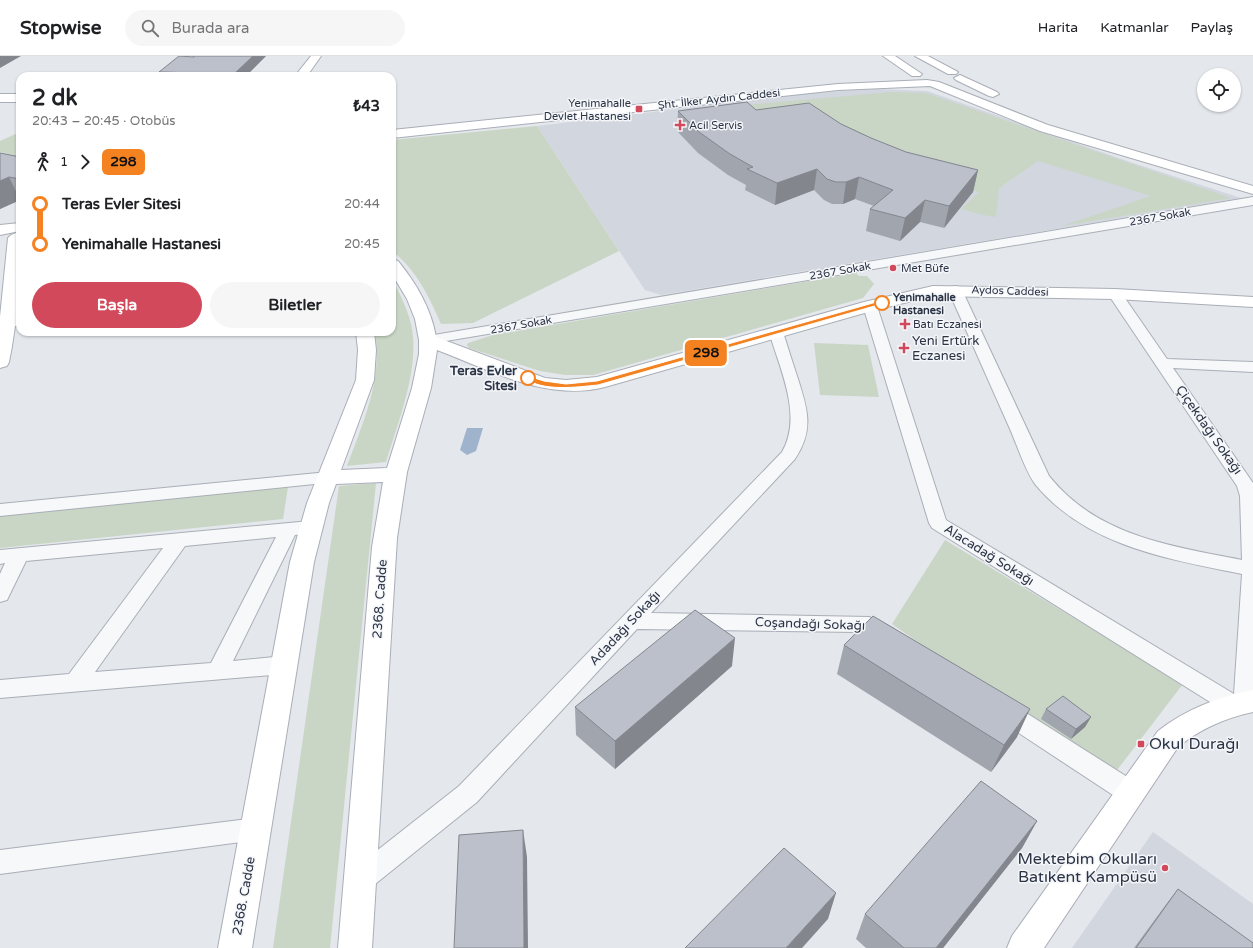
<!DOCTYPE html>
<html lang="tr">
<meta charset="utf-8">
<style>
body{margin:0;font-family:"Varela Round",sans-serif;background:#f6f6f6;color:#202124;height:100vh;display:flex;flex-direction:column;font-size:15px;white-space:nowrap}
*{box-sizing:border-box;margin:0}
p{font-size:13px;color:#757577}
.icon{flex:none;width:22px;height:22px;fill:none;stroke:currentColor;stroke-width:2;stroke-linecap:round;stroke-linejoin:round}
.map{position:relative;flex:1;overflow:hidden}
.side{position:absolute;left:16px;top:16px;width:380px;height:264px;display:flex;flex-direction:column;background:#fff;border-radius:12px;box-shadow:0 1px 3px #0004}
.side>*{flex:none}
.badge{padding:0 8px;border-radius:6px;font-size:14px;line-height:26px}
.tools{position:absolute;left:1197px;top:12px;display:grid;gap:8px}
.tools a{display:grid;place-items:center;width:44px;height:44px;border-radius:50%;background:#fff;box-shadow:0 1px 3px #0004;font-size:20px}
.map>.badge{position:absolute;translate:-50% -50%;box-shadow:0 0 0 2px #fff}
.legs{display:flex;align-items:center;gap:6px;height:44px;padding:0 16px;font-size:13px}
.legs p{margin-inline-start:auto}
.summary{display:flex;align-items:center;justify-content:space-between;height:68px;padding:0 16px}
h1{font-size:22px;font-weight:800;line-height:30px}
.button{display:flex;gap:8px;margin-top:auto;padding:8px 16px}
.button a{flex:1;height:46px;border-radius:24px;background:#d1495b;color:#fff;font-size:16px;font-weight:800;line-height:46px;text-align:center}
.button a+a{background:#f6f6f6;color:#202124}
ul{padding:0 16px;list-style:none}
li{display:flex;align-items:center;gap:14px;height:40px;font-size:15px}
li i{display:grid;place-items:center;width:6px;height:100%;margin:0 5px;background:currentColor}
li i::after{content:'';width:10px;height:10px;margin:-5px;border:3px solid;border-radius:50%;background:#fff}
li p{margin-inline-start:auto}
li:first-child i{background:linear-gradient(#0000 50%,currentColor 0)}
li:last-child i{background:linear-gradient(currentColor 50%,#0000 0)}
header{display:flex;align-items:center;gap:24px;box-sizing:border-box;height:56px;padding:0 20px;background:#fff;border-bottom:1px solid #e0e0e0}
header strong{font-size:19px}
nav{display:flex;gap:22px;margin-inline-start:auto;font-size:14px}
.search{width:280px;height:36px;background:#f6f6f6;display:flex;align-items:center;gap:10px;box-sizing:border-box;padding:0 14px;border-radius:22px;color:#757577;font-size:15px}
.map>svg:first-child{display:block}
</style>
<header>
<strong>Stopwise</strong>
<div class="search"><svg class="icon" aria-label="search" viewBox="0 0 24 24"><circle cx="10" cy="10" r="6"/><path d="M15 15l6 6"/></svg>Burada ara</div>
<nav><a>Harita</a><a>Katmanlar</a><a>Paylaş</a></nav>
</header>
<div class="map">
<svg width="1253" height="892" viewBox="0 0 1253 892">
<rect width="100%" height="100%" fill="#e4e7ec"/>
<g fill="#d2d6de">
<path d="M877,33l50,2 206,72 108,35 -580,97 -16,-5 -108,-164 272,-33z"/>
<path d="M1153,776l100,72v44h-181z"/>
</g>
<g fill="#c9d6c5">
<path d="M892,36l34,1 305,105 -169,28 89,-30 -113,-35 -39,27 -3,29 -13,-2 -22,-6 18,-17 -211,-67 -23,-20z"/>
<path d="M537,70l82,125 -146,72 -32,1c-11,-26 -26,-56 -49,-73v-111z"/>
<path d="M20,76v25l-20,-5v-11z"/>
<path d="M856,217l3,3h8l7,8 -11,14 -270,77h-28l-25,-4 -71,-23 -2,-3 1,-2 25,-8z"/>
<path d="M392,223c8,15 15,29 19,45 10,42 -13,98 -25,138l-39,4c16,-43 36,-87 28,-134h17z"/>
<path d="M814,287l54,2 11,52 -59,-2z"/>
<path d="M376,427l-46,465h-57l66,-462z"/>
<path d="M288,431l-5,32 -283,29v-33z"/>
<path d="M945,484l238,144 -69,90 -42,-24 -180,-126z"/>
</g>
<path fill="#9fb4cc" d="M467,372h16l-7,23 -9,4 -7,-5z"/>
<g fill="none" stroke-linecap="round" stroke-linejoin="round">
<defs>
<g id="street">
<path d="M1253,141v8l-825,139 -5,-1 -2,-3 2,-3 5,-1z"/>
<path d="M955,230l5,1 2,3 87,186c6,7 12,14 19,20 47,43 114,52 174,64l-2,-64 -3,-10 -129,-192 2,-3h10l47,68 86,3v10l-80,-4 80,115v226l-19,5 -8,-2 -294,-184 -3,-5 -66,-217 2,-3h10l2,3 69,214 288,174 8,-120c-74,-15 -156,-28 -207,-90 -10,-14 -18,-39 -25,-55 -21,-47 -41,-93 -62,-139l2,-3z"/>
<path d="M20,261v8l-12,3 -5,-1 -2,-3 2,-3z"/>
<path d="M776,272l5,1 2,3c5,16 10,32 15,47 10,31 16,51 -3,80l-144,154 218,4 25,12 3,6 -3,6 -7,2 -22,-11h-6l-222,-3 -160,173 -108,87 -9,3 -9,-3 -4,-9 4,-9 108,-85 323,-334c21,-36 -2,-83 -13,-120l2,-3z"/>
<path d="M328,416l6,2 3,4 -3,4 -334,34v-12z"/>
<path d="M310,465l7,1 2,5 -2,5 -22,3 -62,126 51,-5 8,3 3,6 -3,6 -8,3 -284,24v-18l69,-6 94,-126 -137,13 -19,39 -7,2v-28l5,-11 -5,1v-14zM276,481l-65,126 -116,9 90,-126z"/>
<path d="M1004,646l8,2 128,81 3,8 -3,8 -9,3 -9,-3 -126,-83 -3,-7 3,-7z"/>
<path d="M256,762l9,3 3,8 -3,8 -9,3 -256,34v-24z"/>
</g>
<g id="secondary">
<path d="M311,0h10l-14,20h-12z"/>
<path d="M883,0h12l27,18 -2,2h-8z"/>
<path d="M915,0h13l30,16 -2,2h-8z"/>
<path d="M960,19l37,17 2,2 -6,3 -4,-1 -33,-16 -2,-2z"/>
<path d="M927,24l12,2 109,43 205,61v8l-213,-63 -110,-45 -92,4 -446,48v-8l446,-46z"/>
<rect x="0" y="38" width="20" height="8"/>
<path d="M20,167v8l-20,4v-10z"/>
<path d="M16,177l4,1c0,45 -2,84 -11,128l-2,4 -7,2v-51l8,-79 3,-3z"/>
<path d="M392,203l6,2c18,22 33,47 38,76l109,41 21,2 31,-3 267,-75 69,-16 182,3 138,8v10l-138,-8 -182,-3 -58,14 -270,77c-59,15 -115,-17 -168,-37l-6,38 -24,84 -10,66 -25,410h-34l34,-401 11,-65 -47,2 -7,19 -15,59 -62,386h-34l72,-386 17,-59 49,-123 2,-30 -2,-18h18l2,18 -2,30 -33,90 46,-2 25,-80 7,-34v-14l-4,-21 -8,-20 -15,-25z"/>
<path d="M1253,634v22c-28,6 -53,17 -75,35l-134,201h-37l5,-12 146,-205c28,-22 60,-34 95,-41z"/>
</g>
</defs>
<use href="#street" stroke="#a9aeb7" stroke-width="2"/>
<use href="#secondary" stroke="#a9aeb7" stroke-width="2"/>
<use href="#street" fill="#f7f8fa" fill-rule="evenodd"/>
<use href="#secondary" fill="#fff" fill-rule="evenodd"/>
</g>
<g fill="#a1a5ae">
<path d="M194,0h72l-20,20h-86l-1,-4z"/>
<path d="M756,54l85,14 30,14 35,14 72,18 -5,22 -29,36 -24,-6 -20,19 -34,-10 4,-22 4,-3 -19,-7 -12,5h-11l-8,-4 -10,-10 -39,15 -30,-15 1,-5 -18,-10 -30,-22 -21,-22 1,-20z"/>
<path d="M0,97l20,4v43l-20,9z"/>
<path d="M844,589l173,92 -26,35 -154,-98z"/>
<path d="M732,610l-117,103 -39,-34 -1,-28z"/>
<path d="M1046,653l45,8 -6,10 -14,12 -30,-20z"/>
<path d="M1037,765l-15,27 -79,100h-77l-10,-9 9,-25z"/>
<path d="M1178,833l75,59h-119l33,-45z"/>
</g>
<g fill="#83868d">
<path d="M0,0h21l-21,12z"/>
<path d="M253,0h13l-20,20h-11l-1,-2z"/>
<path d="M817,113l-3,21 -39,15 2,-22z"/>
<path d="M978,114l-5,22 -29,36 5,-22z"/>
<path d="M9,121l11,23 -20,9v-28z"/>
<path d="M859,121l-4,22 -12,5 3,-22z"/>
<path d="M925,144l-5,22 -20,19 5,-23z"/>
<path d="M735,582l-3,28 -117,103v-28z"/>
<path d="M1030,653l-13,28 -26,35 13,-27z"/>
<path d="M1091,661l-6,10 -14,12 5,-10z"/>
<path d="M1037,765l-15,27 -79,100h-7z"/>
<path d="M523,774l4,27 1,91h-4z"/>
<path d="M836,837l-8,26 -26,29h-16z"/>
</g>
<g fill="#bbc0ca" stroke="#83868d">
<path d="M179,0l15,1v-1h59l-19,18 -75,-2z"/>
<path d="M747,46l9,8 53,-7 32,21 30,14 35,14 72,18 -29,36 -24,-6 -20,18 -35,-9 23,-19 -34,-13 -13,5h-10l-9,-3 -10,-10 -40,14 -30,-14 6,-2 -23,-13 -31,-22 -21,-21z"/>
<path d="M0,97l20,4v22l-11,-2 -9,4z"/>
<path d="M695,554l40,28 -120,103 -40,-34z"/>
<path d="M873,560l157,93 -26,36 -160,-100z"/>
<path d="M1063,640l28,21 -15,12 -30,-20z"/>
<path d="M981,725l56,40 -101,127h-32l-39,-34z"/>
<path d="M523,774l1,118h-70l5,-113z"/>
<path d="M784,792l52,45 -50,55h-101z"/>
<path d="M1178,833l75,54v5h-117z"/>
</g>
<path fill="#f58220" stroke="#fff" d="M880,245l5,2 -287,82c-21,2 -56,7 -73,-7l3,-2 16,5 22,3 31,-3z"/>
<g fill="#d1495b" stroke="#f4f6f9" stroke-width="1.5">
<rect x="635" y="49" width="8" height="8" rx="2"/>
<path d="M678 63h4v4h4v4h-4v4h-4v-4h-4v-4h4z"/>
<circle cx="893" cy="212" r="4"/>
<path d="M903 262h4v4h4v4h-4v4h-4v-4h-4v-4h4z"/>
<path d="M902 286h4v4h4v4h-4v4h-4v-4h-4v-4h4z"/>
<rect x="1137" y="684" width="8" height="8" rx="2"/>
<circle cx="1165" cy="812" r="4"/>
</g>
<g fill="#fff" stroke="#f58220" stroke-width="2">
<circle cx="882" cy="247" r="7"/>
<circle cx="528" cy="322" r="7"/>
</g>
<g text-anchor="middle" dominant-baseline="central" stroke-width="3" stroke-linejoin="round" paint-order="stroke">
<g font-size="11" fill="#2b3445" stroke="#f4f6f9">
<text transform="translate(719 43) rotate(-6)">Şht. İlker Aydın Caddesi</text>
<text transform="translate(1160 161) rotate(-10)">2367 Sokak</text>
<text transform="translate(840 215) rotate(-10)">2367 Sokak</text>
<text transform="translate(1010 235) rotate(2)">Aydos Caddesi</text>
<text transform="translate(521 269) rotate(-10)">2367 Sokak</text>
</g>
<g font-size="11" fill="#2b3445" stroke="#f4f6f9" text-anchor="start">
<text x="631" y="47" text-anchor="end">Yenimahalle<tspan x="631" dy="13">Devlet Hastanesi</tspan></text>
<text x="689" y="69">Acil Servis</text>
<text x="901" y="212">Met Büfe</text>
<text x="913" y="268">Batı Eczanesi</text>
</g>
<g font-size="11" font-weight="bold" fill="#2b3445" stroke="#f4f6f9" text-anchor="start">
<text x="893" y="241">Yenimahalle<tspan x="893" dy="13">Hastanesi</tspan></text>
</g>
<g font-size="13" fill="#2b3445" stroke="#f4f6f9" text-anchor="start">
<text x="912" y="285">Yeni Ertürk<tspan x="912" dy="15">Eczanesi</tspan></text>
</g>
<g font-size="13" font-weight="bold" fill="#2b3445" stroke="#f4f6f9" text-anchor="end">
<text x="517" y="315">Teras Evler<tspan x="517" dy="15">Sitesi</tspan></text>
</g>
<g font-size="13" fill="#2b3445" stroke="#f4f6f9">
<text transform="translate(1209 374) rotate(55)">Çiçekdağı Sokağı</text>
<text transform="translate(989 499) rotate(32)">Alacadağ Sokağı</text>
<text transform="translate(380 543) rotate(-86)">2368. Cadde</text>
<text transform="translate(810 568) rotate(2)">Coşandağı Sokağı</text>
<text transform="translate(625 572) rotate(-47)">Adadağı Sokağı</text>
<text transform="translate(244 840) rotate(-80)">2368. Cadde</text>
</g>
<g font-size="16" fill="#2b3445" stroke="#f4f6f9" text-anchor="start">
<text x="1149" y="688">Okul Durağı</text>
<text x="1157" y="803" text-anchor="end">Mektebim Okulları<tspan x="1157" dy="18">Batıkent Kampüsü</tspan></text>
</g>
</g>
</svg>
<div class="tools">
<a><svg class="icon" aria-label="locate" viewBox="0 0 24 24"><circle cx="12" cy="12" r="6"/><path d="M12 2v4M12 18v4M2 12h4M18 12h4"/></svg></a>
</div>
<b class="badge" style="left:706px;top:297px;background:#f58220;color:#111">298</b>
<section class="side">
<div class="summary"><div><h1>2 dk</h1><p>20:43 – 20:45 · Otobüs</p></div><b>₺43</b></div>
<div class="legs"><svg class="icon" aria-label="walk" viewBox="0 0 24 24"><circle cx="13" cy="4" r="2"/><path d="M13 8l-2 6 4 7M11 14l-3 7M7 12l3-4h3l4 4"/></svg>1<svg class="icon" aria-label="forward" viewBox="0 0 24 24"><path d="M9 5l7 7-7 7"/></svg><b class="badge" style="background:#f58220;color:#111">298</b></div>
<ul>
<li><i style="color:#f58220"></i><b>Teras Evler Sitesi</b><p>20:44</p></li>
<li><i style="color:#f58220"></i><b>Yenimahalle Hastanesi</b><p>20:45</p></li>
</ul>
<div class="button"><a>Başla</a><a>Biletler</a></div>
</section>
</div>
